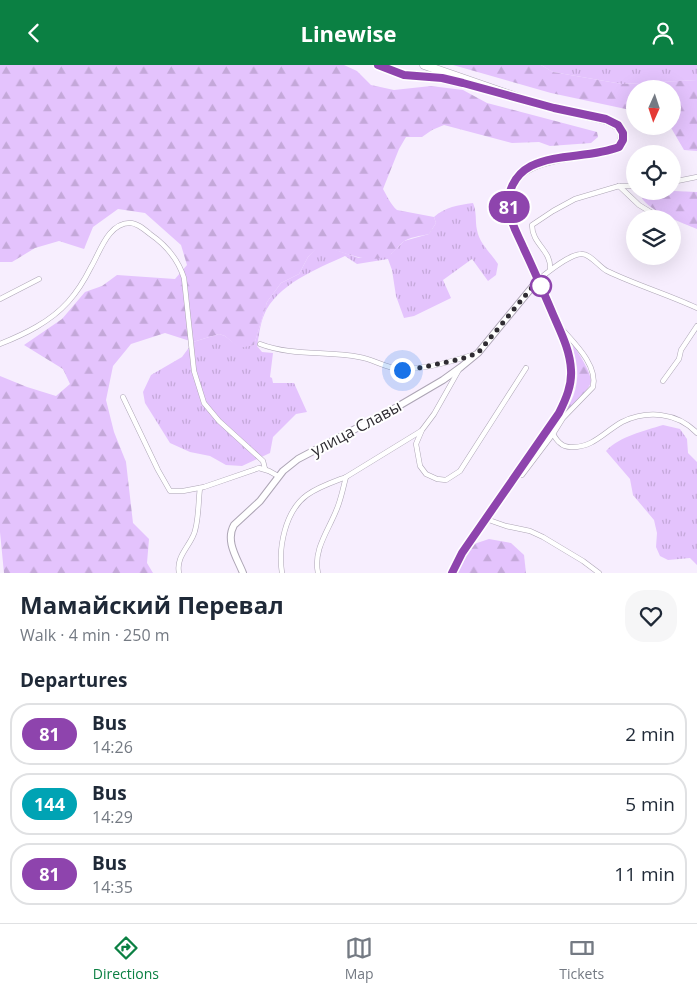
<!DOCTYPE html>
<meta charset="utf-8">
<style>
body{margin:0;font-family:"Open Sans",sans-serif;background:#f6f6f7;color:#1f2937;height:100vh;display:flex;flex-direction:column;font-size:19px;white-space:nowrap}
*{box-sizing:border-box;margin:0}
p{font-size:16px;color:#747a83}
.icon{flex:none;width:28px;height:28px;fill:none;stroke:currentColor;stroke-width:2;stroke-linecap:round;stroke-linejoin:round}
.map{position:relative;height:508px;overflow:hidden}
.details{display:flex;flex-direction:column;background:#fff;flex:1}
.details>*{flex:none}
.badge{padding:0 10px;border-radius:16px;font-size:18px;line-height:32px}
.needle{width:32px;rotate:183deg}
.tools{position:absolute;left:626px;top:15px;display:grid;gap:10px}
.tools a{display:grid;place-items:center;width:55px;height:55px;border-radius:50%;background:#fff;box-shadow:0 5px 20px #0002;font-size:25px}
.you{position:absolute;width:25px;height:25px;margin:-12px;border:4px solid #fff;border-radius:50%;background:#1a73e8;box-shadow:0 0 0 8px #1a73e833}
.map>.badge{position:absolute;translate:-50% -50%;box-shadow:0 0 0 2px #fff}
h2{padding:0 20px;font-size:19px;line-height:45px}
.round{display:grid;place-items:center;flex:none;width:52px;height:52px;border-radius:20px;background:#f6f6f7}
.overview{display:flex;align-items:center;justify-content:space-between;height:85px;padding:0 20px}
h1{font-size:24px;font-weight:700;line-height:38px}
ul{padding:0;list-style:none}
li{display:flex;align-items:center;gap:15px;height:62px;margin:0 10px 8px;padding:0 10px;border:2px solid #e0e1e3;border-radius:20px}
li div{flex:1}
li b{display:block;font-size:19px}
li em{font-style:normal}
li .badge{min-width:55px;font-weight:700;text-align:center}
header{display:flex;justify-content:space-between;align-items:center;height:65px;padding:0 20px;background:#0b8043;color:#fff;font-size:22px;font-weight:700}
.dock{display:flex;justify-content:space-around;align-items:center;height:70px;border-top:1px solid #e0e1e3;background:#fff;font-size:14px;color:#747a83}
.dock a{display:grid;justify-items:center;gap:2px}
.dock .selected{color:#0b8043}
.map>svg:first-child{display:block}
</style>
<header><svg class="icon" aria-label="back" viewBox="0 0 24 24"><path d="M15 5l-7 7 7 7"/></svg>Linewise<svg class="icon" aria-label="person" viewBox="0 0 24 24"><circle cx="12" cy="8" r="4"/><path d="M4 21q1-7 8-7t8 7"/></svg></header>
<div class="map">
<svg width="697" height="508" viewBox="0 0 697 508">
<defs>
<pattern id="grass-tufts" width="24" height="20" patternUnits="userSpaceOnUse" patternTransform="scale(1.25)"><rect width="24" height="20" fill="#e4c3fd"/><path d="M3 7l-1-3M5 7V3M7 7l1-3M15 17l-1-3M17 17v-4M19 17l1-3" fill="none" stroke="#c4a8d9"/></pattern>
<pattern id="forest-firs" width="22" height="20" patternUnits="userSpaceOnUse" patternTransform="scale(1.25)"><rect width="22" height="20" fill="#e4c3fd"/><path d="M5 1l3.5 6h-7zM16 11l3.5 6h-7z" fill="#c4a8d9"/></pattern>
</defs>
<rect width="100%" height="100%" fill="#f7eefe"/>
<g fill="url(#grass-tufts)">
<path d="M541,0h156v15l-75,4 -69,-12z"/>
<path d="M473,138c4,9 2,18 4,27 2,13 14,23 21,34l-2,11 -8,6 -16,-22 -29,21 8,18 -37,18 -10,2 -8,-22 -4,-26 -4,-11 -31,5 -12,-8c-28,13 -68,28 -81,59 -4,9 -5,21 -7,31l5,6 11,1 -3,24 2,1 1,5h21l13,29 -11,2 -23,23 -3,16 -28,13 -16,-1 -16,-9 -20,-4 -20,-9 -25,-40 -2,-11 8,-17 31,-18 11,-15 26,-8 6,2 14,11 15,-2 13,-43 14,-19 18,-9 9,-17 11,-11 11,2 29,10 32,-4 13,-13 25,-7 7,-11 -2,-6c11,-10 24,-12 39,-14z"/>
<path d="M663,360l17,4 7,10 1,14 9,9v103l-7,-7 -22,2 -8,-4 -4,-9 1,-14 -3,-13 -21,-25 -3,-16 -24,-28c14,-15 38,-20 57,-26z"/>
</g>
<g fill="url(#forest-firs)">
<path d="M0,0h344l13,6 14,14 23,5 37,-4 32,4 24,13 110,29 1,5 -7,6 -41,3 -11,-4 -27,1 -68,-18 -12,5 -10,7h-16l-7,12 -16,40c4,7 8,16 14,21l37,7 2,6 -7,11c-8,2 -20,3 -26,8 -6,5 -10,13 -18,15 -23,7 -44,-8 -66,-10l-11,10 -9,17 -18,9 -14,19 -13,43 -15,3 -14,-12 -6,-2 -26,8 -28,-9 -34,11 -18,22 -7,34 8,32 12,30 7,61 16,16 -2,24 6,10h-149l-4,-41v-156l27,11 29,9 14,-12 -7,-15 -39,-24 38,-26 23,-27 17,-6 15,-11 58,4 12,-14 -6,-20 -36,-32 -27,-4 -25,18 -9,22 -25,-8 -24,7 -23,14h-12z"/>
<path d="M453,0h88l12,7 69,12 75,-4v71l-13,-1 -14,-24h2v-37h-37v22l-84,-18z"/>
<path d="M674,126l23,1v37c-14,-6 -48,-18 -55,-31l4,-2z"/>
<path d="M573,280c5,7 18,27 18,36 0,8 -22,27 -28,33 12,-15 17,-34 13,-53 -1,-6 -3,-11 -3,-16z"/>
<path d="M489,474l22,4 13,12 2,18h-70l15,-28z"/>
</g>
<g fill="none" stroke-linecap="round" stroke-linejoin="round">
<defs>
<g id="street">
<path d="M672,117l25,-5"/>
<path d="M619,121l20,19 23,14"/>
<path d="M672,160l3,2"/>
<path d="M550,205c2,-20 -18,-25 -18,-45l21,-14 22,-12 44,-13h16"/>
<path d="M538,215c10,-8 30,-25 43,-26 9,-1 18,13 26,17 29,14 60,23 90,37"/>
<path d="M0,234l39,-20"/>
<path d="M0,279c25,-10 50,-22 68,-42 9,-10 17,-23 23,-35 9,-15 17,-44 39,-44 7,0 14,6 20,11 16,11 28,25 34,44l10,93 10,32 15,18 44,40 2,8"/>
<path d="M260,279c31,12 67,7 99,13 15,2 29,13 44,12 22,0 51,-8 72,-15"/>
<path d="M460,303l-26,46 -12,16 -6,14 4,22 6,8 11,5 9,1 14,-9 66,-103"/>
<path d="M663,316l16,-22 2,-9 16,-24"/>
<path d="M123,332l35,73 12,21h13l21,-4 55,-19 10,3 9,5"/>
<path d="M553,369c2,3 4,7 7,9 3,3 7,4 11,4 22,1 33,-15 51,-25 25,-12 55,-10 75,11"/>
<path d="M517,410h5l31,-41 10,-16 30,-31c5,-22 -19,-44 -32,-59"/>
<path d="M486,454l20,7 24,5 13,6 40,24 16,12"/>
<path d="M179,508c-3,-15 8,-24 14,-37 6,-11 5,-34 7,-48"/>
<path d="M282,508c-4,-25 3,-62 25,-78 11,-8 26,-13 39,-18"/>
<path d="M318,508c-5,-23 10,-42 18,-62 5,-11 7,-23 10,-34l75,-46"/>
</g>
<path id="secondary" d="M243,508c-6,-15 -18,-32 -9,-48l26,-24 23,-30 15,-12 99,-52 46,-27 18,-13 17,-14 60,-73"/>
<g id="highway">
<path d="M378,0l26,10 38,3 18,4"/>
<path d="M424,0l107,37 75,18c14,6 21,11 13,27 -43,17 -123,0 -108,73l54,122 4,14 2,15 -1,16 -11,26 -97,140 -10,20"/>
</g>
</defs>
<use href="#street" stroke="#ada5b5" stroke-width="5.5"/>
<use href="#secondary" stroke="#ada5b5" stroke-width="8"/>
<use href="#highway" stroke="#ada5b5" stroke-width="9"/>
<use href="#street" stroke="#fff" stroke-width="4.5"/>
<use href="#secondary" stroke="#fff" stroke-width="6"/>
<use href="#highway" stroke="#fff" stroke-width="8"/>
</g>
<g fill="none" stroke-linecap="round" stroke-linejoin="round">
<defs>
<path id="line" d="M378,0l26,10 38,3 21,5 91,25 52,11 12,6 5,8v7l-4,7c-28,11 -62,6 -88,19 -17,9 -25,27 -22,45 2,13 10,26 15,38 10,21 19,42 28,63 8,19 18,37 19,58 1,15 -5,29 -12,43l-97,140 -10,20"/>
</defs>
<use href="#line" stroke="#fff" stroke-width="11"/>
<use href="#line" stroke="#8e44ad" stroke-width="8"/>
<path stroke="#2f2c32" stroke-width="5" stroke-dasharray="0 9" d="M402,305l12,-1 47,-10 17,-6 60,-73 3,6"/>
</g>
<circle fill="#fff" stroke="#8e44ad" stroke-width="2.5" cx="541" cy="221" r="10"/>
<g text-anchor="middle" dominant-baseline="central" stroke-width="4" stroke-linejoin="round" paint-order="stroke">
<g font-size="16" fill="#2f2c32" stroke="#fff">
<text transform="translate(356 363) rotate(-28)">улица Славы</text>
</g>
</g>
</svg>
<div class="tools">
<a><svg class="needle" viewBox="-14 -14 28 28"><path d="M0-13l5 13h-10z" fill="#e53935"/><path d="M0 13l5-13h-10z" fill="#747a83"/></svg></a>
<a><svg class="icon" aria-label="locate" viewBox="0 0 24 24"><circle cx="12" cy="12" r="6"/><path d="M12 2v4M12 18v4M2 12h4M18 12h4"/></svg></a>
<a><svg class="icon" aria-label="layers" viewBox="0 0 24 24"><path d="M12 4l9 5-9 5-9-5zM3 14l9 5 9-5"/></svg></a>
</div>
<div class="you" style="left:402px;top:305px"></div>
<b class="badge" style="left:509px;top:142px;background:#8e44ad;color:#fff">81</b>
</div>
<section class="details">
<div class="overview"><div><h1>Мамайский Перевал</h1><p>Walk · 4 min · 250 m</p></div><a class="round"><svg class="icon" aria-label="heart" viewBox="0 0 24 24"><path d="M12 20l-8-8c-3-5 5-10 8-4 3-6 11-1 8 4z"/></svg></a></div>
<h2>Departures</h2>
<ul>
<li><span class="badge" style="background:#8e44ad;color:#fff">81</span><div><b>Bus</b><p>14:26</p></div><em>2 min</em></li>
<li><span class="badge" style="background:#00a3b4;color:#fff">144</span><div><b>Bus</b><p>14:29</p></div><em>5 min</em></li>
<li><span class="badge" style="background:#8e44ad;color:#fff">81</span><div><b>Bus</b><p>14:35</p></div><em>11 min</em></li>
</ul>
</section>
<nav class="dock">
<a class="selected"><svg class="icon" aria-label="directions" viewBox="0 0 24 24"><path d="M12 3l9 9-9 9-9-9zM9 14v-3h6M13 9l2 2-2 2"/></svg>Directions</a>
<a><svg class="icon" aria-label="map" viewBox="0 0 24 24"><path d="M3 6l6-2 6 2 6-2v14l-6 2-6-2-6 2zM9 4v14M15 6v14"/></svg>Map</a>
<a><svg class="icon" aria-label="tickets" viewBox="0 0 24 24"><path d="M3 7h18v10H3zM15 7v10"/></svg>Tickets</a>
</nav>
